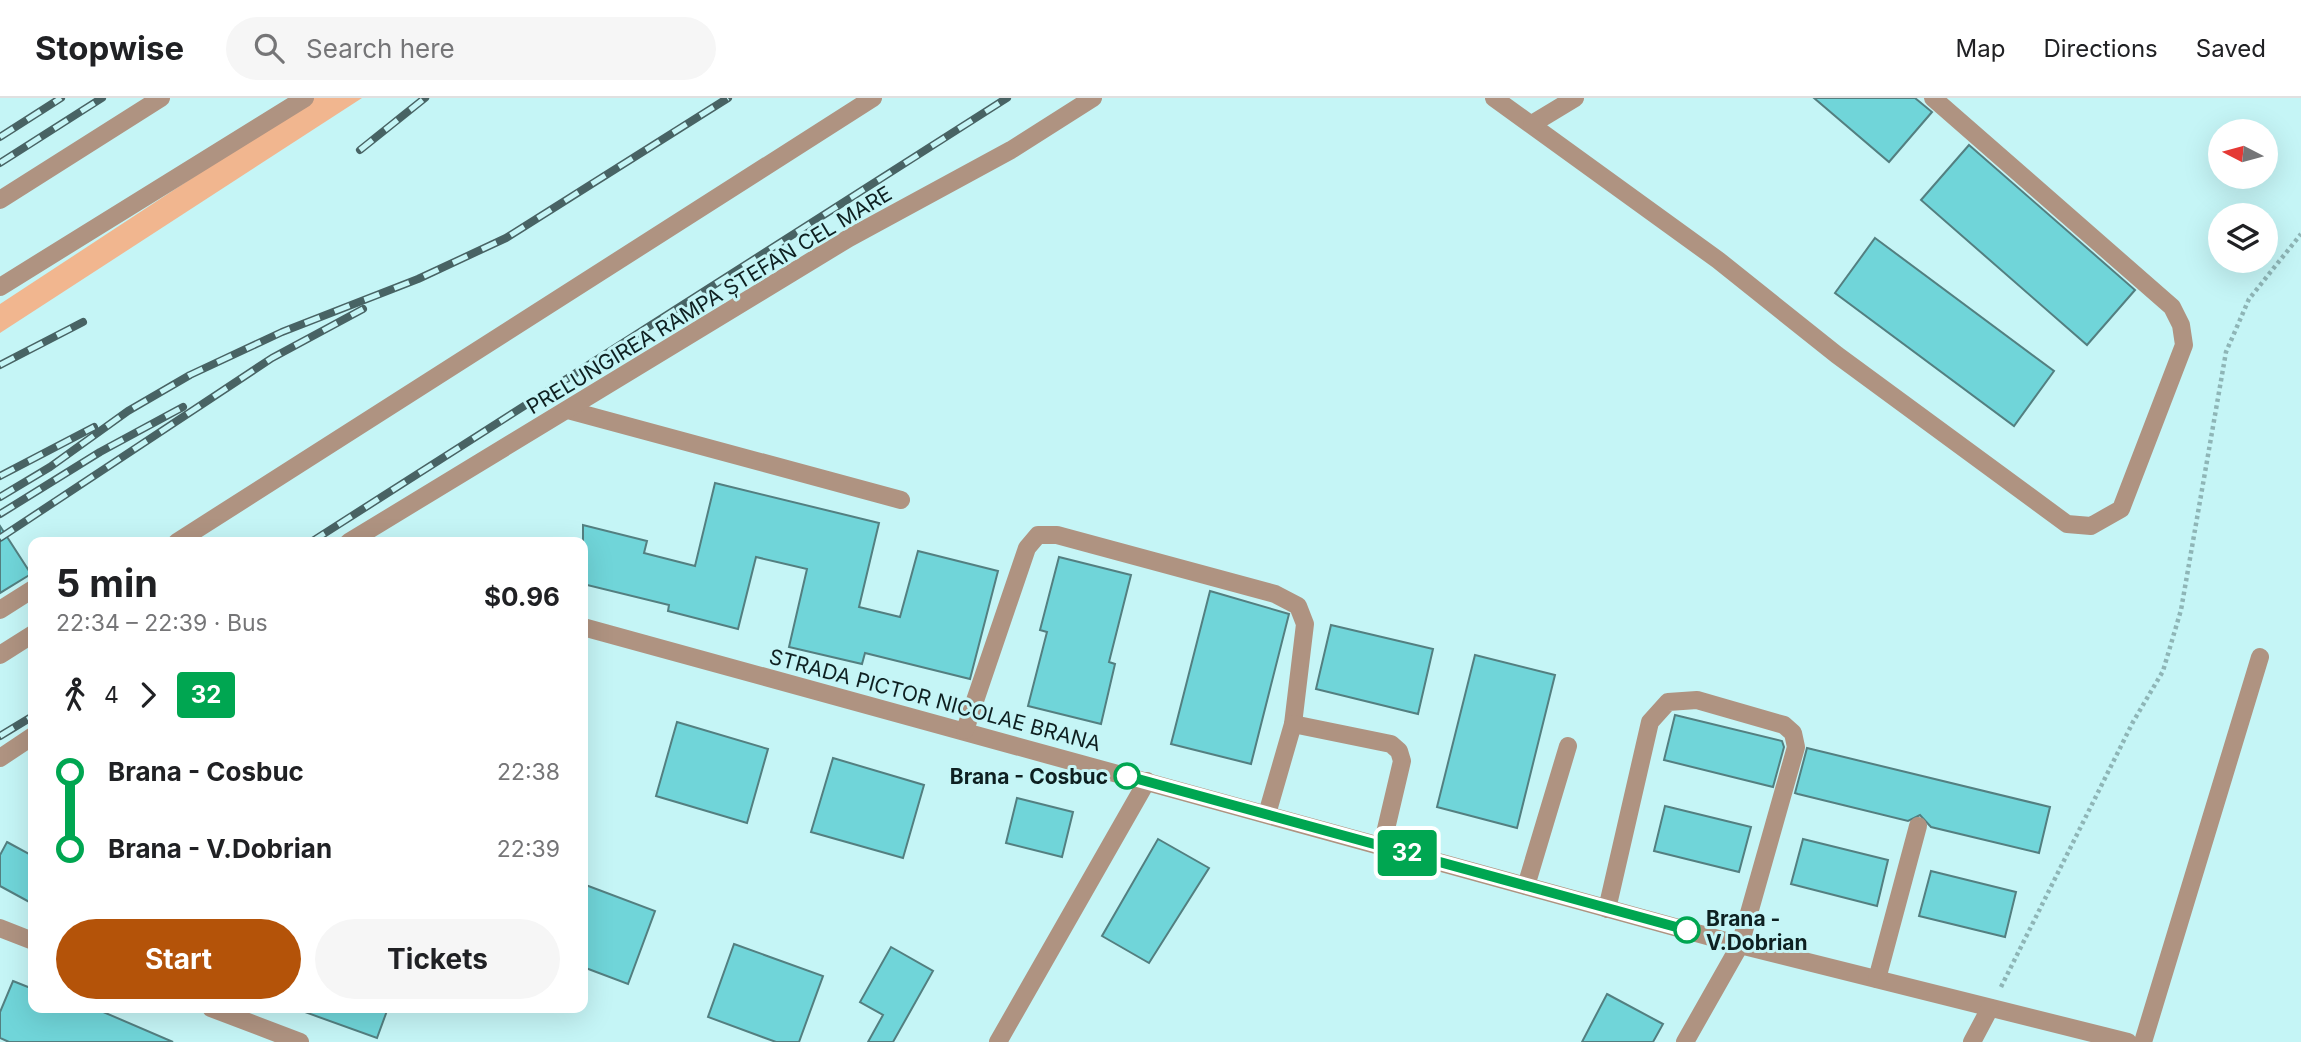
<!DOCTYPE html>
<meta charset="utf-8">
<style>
body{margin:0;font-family:Inter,sans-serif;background:#f6f6f6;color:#202124;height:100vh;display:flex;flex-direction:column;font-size:26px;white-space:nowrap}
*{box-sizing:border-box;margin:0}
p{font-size:23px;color:#757577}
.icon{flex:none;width:38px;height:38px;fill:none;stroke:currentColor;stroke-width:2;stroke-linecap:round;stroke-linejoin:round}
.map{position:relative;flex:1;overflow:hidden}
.sheet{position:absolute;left:28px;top:439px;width:560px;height:476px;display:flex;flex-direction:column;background:#fff;border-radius:14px;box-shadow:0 7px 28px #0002}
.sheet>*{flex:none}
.badge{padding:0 14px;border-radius:5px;font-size:24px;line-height:46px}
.needle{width:46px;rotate:276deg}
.controls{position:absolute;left:2208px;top:21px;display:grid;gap:14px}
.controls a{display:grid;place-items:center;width:70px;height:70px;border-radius:50%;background:#fff;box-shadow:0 7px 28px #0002;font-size:35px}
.map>.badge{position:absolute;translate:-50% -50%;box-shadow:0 0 0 4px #fff}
.legs{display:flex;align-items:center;gap:10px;height:77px;padding:0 28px;font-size:23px}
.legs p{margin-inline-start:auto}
.overview{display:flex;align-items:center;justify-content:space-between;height:119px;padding:0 28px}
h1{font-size:38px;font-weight:700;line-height:52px}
.button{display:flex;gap:14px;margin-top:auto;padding:14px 28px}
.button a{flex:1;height:80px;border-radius:42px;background:#b45309;color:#fff;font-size:28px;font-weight:700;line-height:80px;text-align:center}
.button a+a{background:#f6f6f6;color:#202124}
ul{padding:0 28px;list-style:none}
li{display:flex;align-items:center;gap:24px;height:77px;font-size:26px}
li i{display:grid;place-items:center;width:10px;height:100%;margin:0 9px;background:currentColor}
li i::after{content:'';width:18px;height:18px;margin:-9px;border:5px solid;border-radius:50%;background:#fff}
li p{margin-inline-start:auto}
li:first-child i{background:linear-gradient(#0000 50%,currentColor 0)}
li:last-child i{background:linear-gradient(currentColor 50%,#0000 0)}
header{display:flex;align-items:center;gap:42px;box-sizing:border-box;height:98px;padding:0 35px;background:#fff;border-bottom:2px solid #e0e0e0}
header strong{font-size:33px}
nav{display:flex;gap:38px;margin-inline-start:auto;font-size:24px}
.search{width:490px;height:63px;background:#f6f6f6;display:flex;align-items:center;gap:18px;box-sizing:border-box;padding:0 24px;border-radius:38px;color:#757577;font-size:26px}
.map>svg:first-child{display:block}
</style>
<header>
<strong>Stopwise</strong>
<div class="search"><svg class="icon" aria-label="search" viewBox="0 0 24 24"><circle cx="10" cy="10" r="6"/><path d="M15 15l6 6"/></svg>Search here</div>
<nav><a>Map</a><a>Directions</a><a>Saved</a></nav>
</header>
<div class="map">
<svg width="2301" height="944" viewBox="0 0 2301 944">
<rect width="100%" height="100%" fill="#c5f5f6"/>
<path fill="#f1b68f" d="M314,0h48l-362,235v-29z"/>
<g fill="#70d5d9" stroke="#537f80" stroke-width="2">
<path d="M1814,0h101l17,14 -43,50z"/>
<path d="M1969,47l166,145 -48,55 -166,-145z"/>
<path d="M1875,140l179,133 -40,55 -179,-133z"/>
<path d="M715,385l164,40 -20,84 41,10 18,-66 80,20 -28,108 -105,-26 -3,11 -73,-17 18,-78 -51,-12 -18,72 -70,-18 1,-6 -86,-21v-59l64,16 -3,12 51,13z"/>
<path d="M0,428l31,48 -31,19z"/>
<path d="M1059,459l72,18 -22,87 6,2 -14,60 -73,-18 19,-74 -7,-2z"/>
<path d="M1210,493l79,23 -38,150 -80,-20z"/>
<path d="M1331,527l102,24 -15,65 -102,-25z"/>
<path d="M1475,557l80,20 -38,153 -80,-21z"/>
<path d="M1675,617l107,26 2,6 -11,40 -109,-27z"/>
<path d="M677,624l91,27 -21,74 -91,-27z"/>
<path d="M1807,650l243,59 -11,46 -108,-26 -11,-12 -12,6 -110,-27 -3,-1z"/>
<path d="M833,660l91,27 -21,73 -92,-26z"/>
<path d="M1017,700l56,14 -11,45 -56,-14z"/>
<path d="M1665,708l86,21 -12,45 -85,-21z"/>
<path d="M1158,741l51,29 -60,95 -47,-27z"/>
<path d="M1803,741l85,21 -11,46 -86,-22z"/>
<path d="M7,744l26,14v48l-33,-18v-31z"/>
<path d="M1931,773l85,21 -11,45 -86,-21z"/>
<path d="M583,786l72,27 -27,73 -45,-17z"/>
<path d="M734,846l89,32 -24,66h-23l-68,-25z"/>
<path d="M891,849l42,24 -40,71h-25l15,-27 -23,-13z"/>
<path d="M13,883l20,8v19h61l79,34h-164l-9,-4v-26z"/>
<path d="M1607,896l56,30 -10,18h-71z"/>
<path d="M303,910h85l-11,30 -75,-27z"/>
</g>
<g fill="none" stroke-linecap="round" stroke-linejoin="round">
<path stroke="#8eb5b6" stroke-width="4.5" stroke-dasharray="3.5 3.5" stroke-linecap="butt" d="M2001,889l132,-265 30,-51 18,-61 45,-258 23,-53 52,-65"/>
<g stroke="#af9381" stroke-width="18">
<path d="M1494,0l224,162 119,95 230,169 24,2 30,-17 63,-164 -3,-20 -9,-18 -239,-209"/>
<path d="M1532,26l43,-26"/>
<path d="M0,102l161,-102"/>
<path d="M0,189l305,-189"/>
<path d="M568,312l333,90"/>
<path d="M177,444l696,-444"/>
<path d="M349,444l500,-304 162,-88 82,-52"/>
<path d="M0,512l33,-21"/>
<path d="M583,529l1157,318 388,97"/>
<path d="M0,557l33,-21"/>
<path d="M965,632l62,-182 11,-13h19l218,59 23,12 7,18 -12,100"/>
<path d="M0,660l33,-22"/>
<path d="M1267,716l26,-90 98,20 8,7 3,10 -20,85"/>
<path d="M1526,788l42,-140"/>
<path d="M1607,811l43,-187 18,-20 29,-2 87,25 9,8 3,14 -56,198 -55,97"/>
<path d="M0,830l33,13"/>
<path d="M1877,881l41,-153"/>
<path d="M211,910l89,34"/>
<path d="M998,944l149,-261"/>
<path d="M1972,944l18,-34"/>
<path d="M2143,944l117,-385"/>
</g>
<defs>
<g id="rail">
<path d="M0,39l61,-39"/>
<path d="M360,52l65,-52"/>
<path d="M0,65l102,-65"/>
<path d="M0,267l83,-43"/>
<path d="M0,378l94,-49"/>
<path d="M0,399l50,-30 78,-56 62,-36 92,-43 136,-53 88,-41 222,-140"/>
<path d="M0,416l100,-62 83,-45"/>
<path d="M0,440l272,-180 91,-49"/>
<path d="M311,444l696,-444"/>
<path d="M0,638l33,-20"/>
</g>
</defs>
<use href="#rail" stroke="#486364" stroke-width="8"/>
<use href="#rail" stroke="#c5f5f6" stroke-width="5" stroke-dasharray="16" stroke-linecap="butt"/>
</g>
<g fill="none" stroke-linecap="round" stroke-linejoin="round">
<defs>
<path id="line-1" d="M1127,678l560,154"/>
</defs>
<use href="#line-1" stroke="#fff" stroke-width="16"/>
<use href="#line-1" stroke="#00a651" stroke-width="10"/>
</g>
<g fill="#fff" stroke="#00a651" stroke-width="3.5">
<circle cx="1127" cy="678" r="12"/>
<circle cx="1687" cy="832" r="12"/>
</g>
<g text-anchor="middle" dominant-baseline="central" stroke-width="6" stroke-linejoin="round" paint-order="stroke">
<g font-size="21" fill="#0e2021" stroke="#c5f5f6">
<text transform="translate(709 202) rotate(-31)">PRELUNGIREA RAMPA ȘTEFAN CEL MARE</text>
<text transform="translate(935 602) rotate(15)">STRADA PICTOR NICOLAE BRANA</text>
</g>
<g font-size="21" font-weight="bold" fill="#0e2021" stroke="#c5f5f6" text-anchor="end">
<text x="1108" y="678">Brana - Cosbuc</text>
<text x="1706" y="820" text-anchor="start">Brana -<tspan x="1706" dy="24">V.Dobrian</tspan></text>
</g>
</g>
</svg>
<div class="controls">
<a><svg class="needle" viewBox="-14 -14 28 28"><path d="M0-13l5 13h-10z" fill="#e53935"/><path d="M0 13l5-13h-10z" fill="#757577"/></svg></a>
<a><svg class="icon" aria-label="layers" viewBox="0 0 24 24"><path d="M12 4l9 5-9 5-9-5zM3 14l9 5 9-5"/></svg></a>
</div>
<b class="badge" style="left:1407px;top:755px;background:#00a651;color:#fff">32</b>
<section class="sheet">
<div class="overview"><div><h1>5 min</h1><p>22:34 – 22:39 · Bus</p></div><b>$0.96</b></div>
<div class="legs"><svg class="icon" aria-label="walk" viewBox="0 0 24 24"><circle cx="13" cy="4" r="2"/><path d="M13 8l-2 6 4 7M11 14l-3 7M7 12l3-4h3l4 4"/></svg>4<svg class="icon" aria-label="forward" viewBox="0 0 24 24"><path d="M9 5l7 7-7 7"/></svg><b class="badge" style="background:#00a651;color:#fff">32</b></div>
<ul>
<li><i style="color:#00a651"></i><b>Brana - Cosbuc</b><p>22:38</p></li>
<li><i style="color:#00a651"></i><b>Brana - V.Dobrian</b><p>22:39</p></li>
</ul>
<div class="button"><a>Start</a><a>Tickets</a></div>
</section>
</div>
